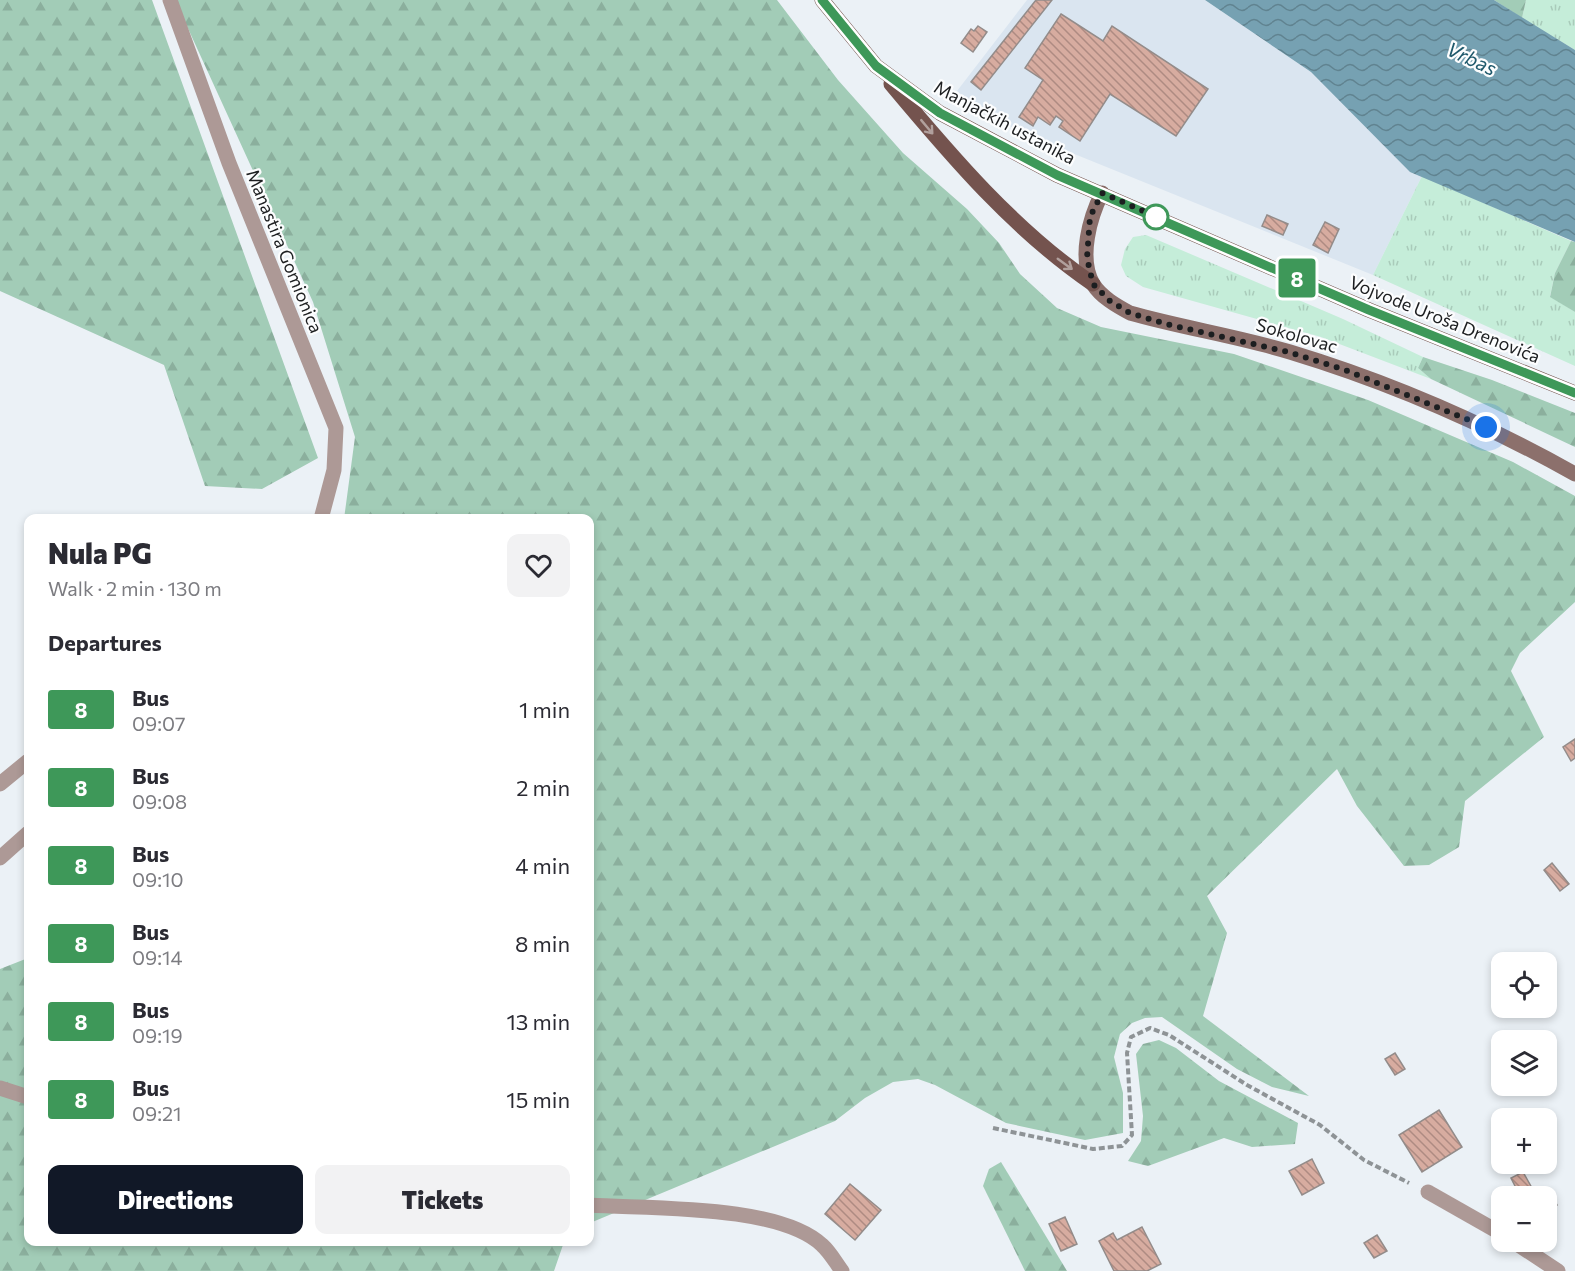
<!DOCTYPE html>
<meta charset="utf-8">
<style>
body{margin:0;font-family:Commissioner,sans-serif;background:#f2f2f3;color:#2b2b33;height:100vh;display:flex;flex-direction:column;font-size:22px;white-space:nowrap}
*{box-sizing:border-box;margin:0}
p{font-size:20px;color:#7c7c81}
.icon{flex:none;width:33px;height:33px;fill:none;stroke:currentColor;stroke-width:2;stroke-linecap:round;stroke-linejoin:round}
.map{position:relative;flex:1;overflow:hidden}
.details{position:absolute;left:24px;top:514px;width:570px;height:732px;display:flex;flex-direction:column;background:#fff;border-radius:12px;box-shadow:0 3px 9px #0003}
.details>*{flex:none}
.badge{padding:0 12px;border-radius:4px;font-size:21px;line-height:39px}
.fabs{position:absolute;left:1491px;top:952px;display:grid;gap:12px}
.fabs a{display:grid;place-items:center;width:66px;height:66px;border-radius:12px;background:#fff;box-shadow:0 3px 9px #0003;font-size:30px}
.you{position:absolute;width:30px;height:30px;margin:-15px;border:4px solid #fff;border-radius:50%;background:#1a73e8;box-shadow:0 0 0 9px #1a73e833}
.map>.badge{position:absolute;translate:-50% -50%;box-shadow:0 0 0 3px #fff}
h2{padding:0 24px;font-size:22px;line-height:54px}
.round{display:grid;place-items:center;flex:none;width:63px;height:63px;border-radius:12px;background:#f2f2f3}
.summary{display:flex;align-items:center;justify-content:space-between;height:102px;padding:0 24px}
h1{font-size:28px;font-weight:800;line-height:45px}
.button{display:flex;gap:12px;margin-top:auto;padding:12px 24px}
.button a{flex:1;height:69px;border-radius:12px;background:#111827;color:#fff;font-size:24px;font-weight:800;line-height:69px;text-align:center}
.button a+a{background:#f2f2f3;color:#2b2b33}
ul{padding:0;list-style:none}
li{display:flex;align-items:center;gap:18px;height:78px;padding:0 24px}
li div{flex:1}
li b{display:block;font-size:22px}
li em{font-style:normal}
li .badge{min-width:66px;font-weight:700;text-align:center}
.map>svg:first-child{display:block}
</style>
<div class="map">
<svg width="1575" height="1271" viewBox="0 0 1575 1271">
<defs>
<pattern id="grass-tufts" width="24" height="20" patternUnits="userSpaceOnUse" patternTransform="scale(1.5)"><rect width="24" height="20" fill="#c5edd9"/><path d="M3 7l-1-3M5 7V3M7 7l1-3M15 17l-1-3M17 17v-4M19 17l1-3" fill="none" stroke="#a9cbba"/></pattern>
<pattern id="forest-firs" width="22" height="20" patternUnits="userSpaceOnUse" patternTransform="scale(1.5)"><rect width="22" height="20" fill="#a2ccb7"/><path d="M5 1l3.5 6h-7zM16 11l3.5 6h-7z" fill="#8baf9d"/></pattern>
<pattern id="water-waves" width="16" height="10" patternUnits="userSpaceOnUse" patternTransform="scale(1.5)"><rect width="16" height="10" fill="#76a1b2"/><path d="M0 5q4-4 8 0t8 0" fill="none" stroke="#608390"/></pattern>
<pattern id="building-back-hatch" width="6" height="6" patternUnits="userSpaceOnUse" patternTransform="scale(1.5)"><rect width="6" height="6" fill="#d7aca0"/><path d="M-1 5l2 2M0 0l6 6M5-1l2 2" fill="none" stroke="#ae8b82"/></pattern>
</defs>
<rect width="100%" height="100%" fill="#ebf1f6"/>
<path fill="#dae5f0" d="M1027,0h178l106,72 99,99 12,5 -49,99 -353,-143 -43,-25 -20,-16z"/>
<g fill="url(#grass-tufts)">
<path d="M1526,0h49v50l-53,-32z"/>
<path d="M1422,176l149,65 -16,32 -5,23 25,16v54l-202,-91z"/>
<path d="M1146,235l197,84 80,38 -5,11 13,11 -110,-42 -178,-50 -17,-11 -5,-11 4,-16 8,-12z"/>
</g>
<g fill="url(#forest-firs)">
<path d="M0,0h152l166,458 -56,31 -57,-3 -41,-121 -164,-74z"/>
<path d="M175,0h602l61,80 65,73 64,56 32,34 21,31 37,34 44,19 133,27 134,46 145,62 62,34v106l-55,51 -9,18 33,66 -79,64 -6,46 -30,18 -25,1 -47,-60 -20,-37 -130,127 20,37 -24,83 106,80 -37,-9 -35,-18 -75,-52 -17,1 -13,5 -12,11 -6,23 9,36v40l-38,7 -79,-17 -71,-38 -17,-6 -25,3 -28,16 -30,23 -245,102v-704h-246l11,-82 -42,-135z"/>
<path d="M1494,0h32l-4,18z"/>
<path d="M1571,241l4,1v70l-25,-15 5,-24z"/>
<path d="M1423,357l69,23 83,33v34l-144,-68 -13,-11z"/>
<path d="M28,958v284h536l-10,29h-554v-302z"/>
<path d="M1159,1040l17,8 43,33 79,42 -3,21 -43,3 -28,-9 -76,28 -20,-5 13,-20 2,-25 -7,-62 7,-10z"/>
<path d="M1001,1162l66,109h-42l-42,-85 6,-17z"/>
</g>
<path fill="url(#water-waves)" d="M1205,0h289l81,50v192l-165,-70 -99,-100z"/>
<g fill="url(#building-back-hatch)" stroke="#938c8a" stroke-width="1.5">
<path d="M1036,0h16l-71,90 -10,-8z"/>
<path d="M1061,14l42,27 9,-15 96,63 -32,47 -66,-42 -30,47 -21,-14 4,-6 -7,-5 -6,9 -12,-8 -5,9 -14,-9 24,-37 -18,-12z"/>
<path d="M978,26l9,6 -14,20 -12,-9 10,-14 3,2z"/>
<path d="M1267,215l21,9 -5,11 -21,-9z"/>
<path d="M1325,222l14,7 -11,24 -15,-8z"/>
<path d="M1575,739v19l-4,3 -8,-14z"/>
<path d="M1552,863l17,21 -9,7 -16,-21z"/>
<path d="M1395,1053l10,16 -10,6 -10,-16z"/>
<path d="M1439,1110l23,37 -40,25 -23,-37z"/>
<path d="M1312,1159l12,24 -22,12 -13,-24z"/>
<path d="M1523,1172l14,25h-24l6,-3 -8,-16z"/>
<path d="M850,1184l31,26 -26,30 -30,-26z"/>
<path d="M1550,1193l7,12 -8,5 -3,-13h-3z"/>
<path d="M1065,1217l12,27 -16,7 -12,-27z"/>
<path d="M1142,1227l19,37 -14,7h-33l-15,-30 14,-8 4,7z"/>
<path d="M1377,1235l10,16 -13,7 -10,-15z"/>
</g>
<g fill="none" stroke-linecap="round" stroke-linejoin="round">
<path stroke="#8e9396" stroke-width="4" stroke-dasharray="6 3" stroke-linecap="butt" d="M993,1128l100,21 29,-3 10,-11 -5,-82 4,-16 19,-9 19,7 78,50 73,40 44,35 45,23"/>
<g stroke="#ad9996" stroke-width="15">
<path d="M170,0l59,163 107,265 -2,42 -13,49"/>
<path d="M0,784l28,-23"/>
<path d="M0,858l28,-25"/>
<path d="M0,1088l28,9"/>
<path d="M1428,1192l74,42"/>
<path d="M590,1205c59,4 188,-1 232,40 8,7 14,18 20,26"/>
<path d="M1514,1242l44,29"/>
</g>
<path stroke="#8c706c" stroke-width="15" d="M1102,193c-12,24 -24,65 -9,91 8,13 24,22 37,29 53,15 107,23 160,39 99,30 194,71 285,122"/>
<g stroke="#74534e" stroke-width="15">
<path d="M822,0l54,66 64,47 117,62 312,135 206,83"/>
<path d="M891,84c61,73 123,146 202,200"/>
</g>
</g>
<defs><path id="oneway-shaft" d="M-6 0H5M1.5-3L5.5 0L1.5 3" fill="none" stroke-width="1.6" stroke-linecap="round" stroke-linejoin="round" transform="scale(1.5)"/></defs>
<g stroke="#b1a09d">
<use href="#oneway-shaft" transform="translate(927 127) rotate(50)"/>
<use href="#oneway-shaft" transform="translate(1065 264) rotate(36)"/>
</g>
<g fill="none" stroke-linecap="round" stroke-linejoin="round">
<defs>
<path id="line" d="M822,0l54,66 64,47 117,62 312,135 206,83"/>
</defs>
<use href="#line" stroke="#fff" stroke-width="14"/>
<use href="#line" stroke="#3e9859" stroke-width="9"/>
<path stroke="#1c1e20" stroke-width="6" stroke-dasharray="0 10.8" d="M1156,217l8,3 -62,-27 -12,24 -3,41 6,26 17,17 20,12 36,11 122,28 57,18 141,57"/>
</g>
<circle fill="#fff" stroke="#3e9859" stroke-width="3" cx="1156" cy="217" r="12"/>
<g text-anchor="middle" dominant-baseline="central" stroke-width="4.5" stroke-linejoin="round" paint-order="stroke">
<g font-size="18" fill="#1c1e20" stroke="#fcfdfe">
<text transform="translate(1005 122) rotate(28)">Manjačkih ustanika</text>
<text transform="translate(285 251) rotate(68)">Manastira Gomionica</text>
<text transform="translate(1445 319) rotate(22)">Vojvode Uroša Drenovića</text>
<text transform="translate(1297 335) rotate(16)">Sokolovac</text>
</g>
<g font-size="20" font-style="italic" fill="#1f596c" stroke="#fcfdfe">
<text transform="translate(1472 58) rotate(25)">Vrbas</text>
</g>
</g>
</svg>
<div class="fabs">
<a><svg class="icon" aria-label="locate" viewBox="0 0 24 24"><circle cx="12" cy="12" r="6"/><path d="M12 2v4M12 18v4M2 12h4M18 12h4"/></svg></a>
<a><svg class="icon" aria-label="layers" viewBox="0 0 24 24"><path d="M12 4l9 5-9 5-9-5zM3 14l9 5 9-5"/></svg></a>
<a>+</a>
<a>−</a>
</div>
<div class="you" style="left:1486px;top:427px"></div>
<b class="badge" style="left:1297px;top:278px;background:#3e9859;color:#fff">8</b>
<section class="details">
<div class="summary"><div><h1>Nula PG</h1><p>Walk · 2 min · 130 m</p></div><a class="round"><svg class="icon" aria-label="heart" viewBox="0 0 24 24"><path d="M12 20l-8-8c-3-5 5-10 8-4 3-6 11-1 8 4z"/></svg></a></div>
<h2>Departures</h2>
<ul>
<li><span class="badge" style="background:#3e9859;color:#fff">8</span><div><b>Bus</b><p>09:07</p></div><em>1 min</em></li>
<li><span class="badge" style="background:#3e9859;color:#fff">8</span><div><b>Bus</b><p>09:08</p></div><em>2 min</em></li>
<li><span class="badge" style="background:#3e9859;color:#fff">8</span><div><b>Bus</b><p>09:10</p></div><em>4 min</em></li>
<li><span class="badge" style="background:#3e9859;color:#fff">8</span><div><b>Bus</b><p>09:14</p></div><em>8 min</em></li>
<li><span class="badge" style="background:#3e9859;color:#fff">8</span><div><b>Bus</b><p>09:19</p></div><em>13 min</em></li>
<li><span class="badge" style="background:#3e9859;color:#fff">8</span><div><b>Bus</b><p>09:21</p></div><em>15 min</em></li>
</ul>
<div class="button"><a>Directions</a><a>Tickets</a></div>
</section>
</div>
